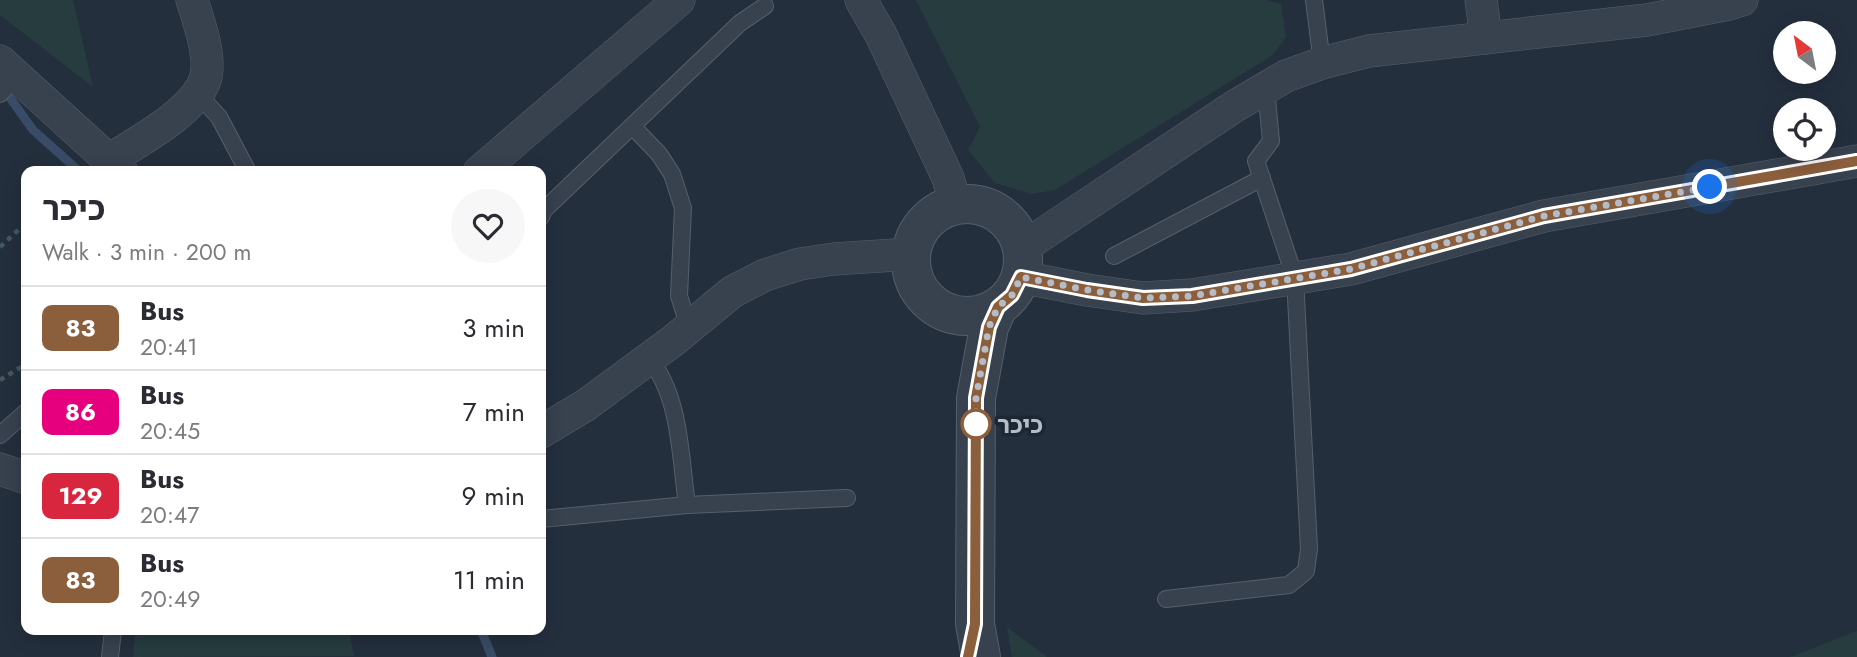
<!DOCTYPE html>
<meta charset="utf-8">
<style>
body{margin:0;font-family:Jost,"Noto Sans Hebrew",sans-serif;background:#f7f7f7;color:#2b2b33;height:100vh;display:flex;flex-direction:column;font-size:26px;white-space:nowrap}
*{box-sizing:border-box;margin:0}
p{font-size:23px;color:#7c7c81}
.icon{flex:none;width:38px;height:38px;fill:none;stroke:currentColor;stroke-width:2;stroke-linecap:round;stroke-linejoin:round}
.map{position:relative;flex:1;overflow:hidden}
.sheet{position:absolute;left:21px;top:166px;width:525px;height:469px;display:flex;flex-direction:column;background:#fff;border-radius:14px;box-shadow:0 4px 18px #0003}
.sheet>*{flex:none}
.badge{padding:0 14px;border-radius:10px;font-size:24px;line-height:46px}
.needle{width:46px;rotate:328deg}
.fabs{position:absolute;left:1773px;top:21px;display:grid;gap:14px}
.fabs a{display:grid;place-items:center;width:63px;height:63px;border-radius:50%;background:#fff;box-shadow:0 4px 18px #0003;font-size:35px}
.you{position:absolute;width:35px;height:35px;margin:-18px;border:5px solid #fff;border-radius:50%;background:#1a73e8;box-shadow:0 0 0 10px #1a73e833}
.map>.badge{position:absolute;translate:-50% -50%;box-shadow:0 0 0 4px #fff}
.round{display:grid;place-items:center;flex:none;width:74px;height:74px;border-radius:37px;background:#f7f7f7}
.overview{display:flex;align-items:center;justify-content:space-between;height:119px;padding:0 21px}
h1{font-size:33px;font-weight:700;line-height:52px}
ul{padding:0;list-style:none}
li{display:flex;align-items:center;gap:21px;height:84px;padding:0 21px;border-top:2px solid #e1e1e2}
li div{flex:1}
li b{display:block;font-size:26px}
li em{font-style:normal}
li .badge{min-width:77px;font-weight:700;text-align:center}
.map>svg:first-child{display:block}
</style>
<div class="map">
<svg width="1857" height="657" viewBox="0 0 1857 657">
<rect width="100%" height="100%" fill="#242f3e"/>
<g fill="#263c3f">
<path d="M0,0h73l20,87 -93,-72z"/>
<path d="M916,0h350l15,4 5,33 -13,18 -218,135 -23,4 -37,-11 -27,-33 12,-23z"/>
<path d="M1007,627l40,30h-35z"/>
<path d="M135,630h214l5,26 -221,1z"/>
<path d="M1857,631v26h-67z"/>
</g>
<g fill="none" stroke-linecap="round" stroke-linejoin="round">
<g stroke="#394c67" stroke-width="9">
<path d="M3,88l30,42 47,42"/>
<path d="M481,630l11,27"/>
</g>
<defs>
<g id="service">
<path d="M1314,0l8,63"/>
<path d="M0,94l17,-18"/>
<path d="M194,98l14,7 11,12 29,55"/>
<path d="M632,126l27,28 13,20 11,34 -4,88 10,31"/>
<path d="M541,217l3,-7 196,-187 25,-17"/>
<path d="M1114,256l148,-78"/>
<path d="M649,358c32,40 31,98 38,147"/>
<path d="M0,435l26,-23"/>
<path d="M541,519l146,-14 160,-7"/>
<path d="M1166,599l123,-14 17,-14 3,-22 -14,-271 -39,-117 15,-20 -5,-53"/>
<path d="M110,657l3,-27"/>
</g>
<g id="minor">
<path d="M861,0l20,35 67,143 8,27"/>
<path d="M1481,0l5,38"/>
<path d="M0,61l122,111"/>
<path d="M109,160c28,-18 84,-47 96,-80 7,-22 -6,-58 -13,-80"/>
<path d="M479,172l200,-172"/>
<path d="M1022,248l213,-142 51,-30 36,-13 47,-12 278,-31 82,-16 13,-4"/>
<path d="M1021,277l66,13 56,8 49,-3 159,-26 193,-53 313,-55"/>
<path d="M541,432l45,-27 88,-65 58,-48 33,-17 35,-11 34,-5 77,-5"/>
<path d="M0,469l26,9"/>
</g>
<g id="tertiary">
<circle cx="967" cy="260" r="56"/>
<path d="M981,657l-6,-33 1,-226 13,-71 9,-20"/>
</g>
</defs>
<use href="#service" stroke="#565f6c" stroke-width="18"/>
<use href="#minor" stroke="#565f6c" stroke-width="33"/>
<use href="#tertiary" stroke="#565f6c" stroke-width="40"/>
<g stroke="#44595c" stroke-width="4.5" stroke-dasharray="5 5" stroke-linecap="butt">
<path d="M0,247l26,-24"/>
<path d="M0,380l26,-16"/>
</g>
<use href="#service" stroke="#38414e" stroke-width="16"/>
<use href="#minor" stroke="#38414e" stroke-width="32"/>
<use href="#tertiary" stroke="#38414e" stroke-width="38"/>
</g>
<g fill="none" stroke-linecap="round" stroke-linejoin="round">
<defs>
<path id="line" d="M968,657l7,-33 1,-226 13,-71 9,-20 14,-12 9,-18 66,13 56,8 49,-2 159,-27 193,-53 313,-55"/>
</defs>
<use href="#line" stroke="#fff" stroke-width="16"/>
<use href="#line" stroke="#8b5e3c" stroke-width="10"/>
<path stroke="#b4bcc9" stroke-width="7" stroke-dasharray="0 12.6" d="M976,424v-26l13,-71 9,-20 14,-12 9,-18 66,13 56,8 49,-2 159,-27 193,-53 166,-29"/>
</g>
<circle fill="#fff" stroke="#8b5e3c" stroke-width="3.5" cx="976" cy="424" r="14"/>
<g text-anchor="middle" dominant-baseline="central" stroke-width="7" stroke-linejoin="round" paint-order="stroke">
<g font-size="24" font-weight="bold" fill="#b4bcc9" stroke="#1d2633" text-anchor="start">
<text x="997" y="424">כיכר</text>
</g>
</g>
</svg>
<div class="fabs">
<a><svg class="needle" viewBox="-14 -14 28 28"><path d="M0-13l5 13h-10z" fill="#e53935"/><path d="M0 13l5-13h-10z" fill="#7c7c81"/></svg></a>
<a><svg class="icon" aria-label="locate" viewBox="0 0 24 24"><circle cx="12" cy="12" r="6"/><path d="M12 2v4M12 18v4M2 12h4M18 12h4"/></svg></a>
</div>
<div class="you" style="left:1710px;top:187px"></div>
<section class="sheet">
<div class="overview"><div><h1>כיכר</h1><p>Walk · 3 min · 200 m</p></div><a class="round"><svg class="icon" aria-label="heart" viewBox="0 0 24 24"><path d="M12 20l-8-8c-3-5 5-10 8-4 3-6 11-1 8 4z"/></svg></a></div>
<ul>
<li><span class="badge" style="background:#8b5e3c;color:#fff">83</span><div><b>Bus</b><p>20:41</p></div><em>3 min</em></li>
<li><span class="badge" style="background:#e6007e;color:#fff">86</span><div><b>Bus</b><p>20:45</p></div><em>7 min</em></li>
<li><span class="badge" style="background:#d7263d;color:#fff">129</span><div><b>Bus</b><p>20:47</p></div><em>9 min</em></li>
<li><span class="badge" style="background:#8b5e3c;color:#fff">83</span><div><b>Bus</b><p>20:49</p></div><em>11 min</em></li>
</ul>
</section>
</div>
